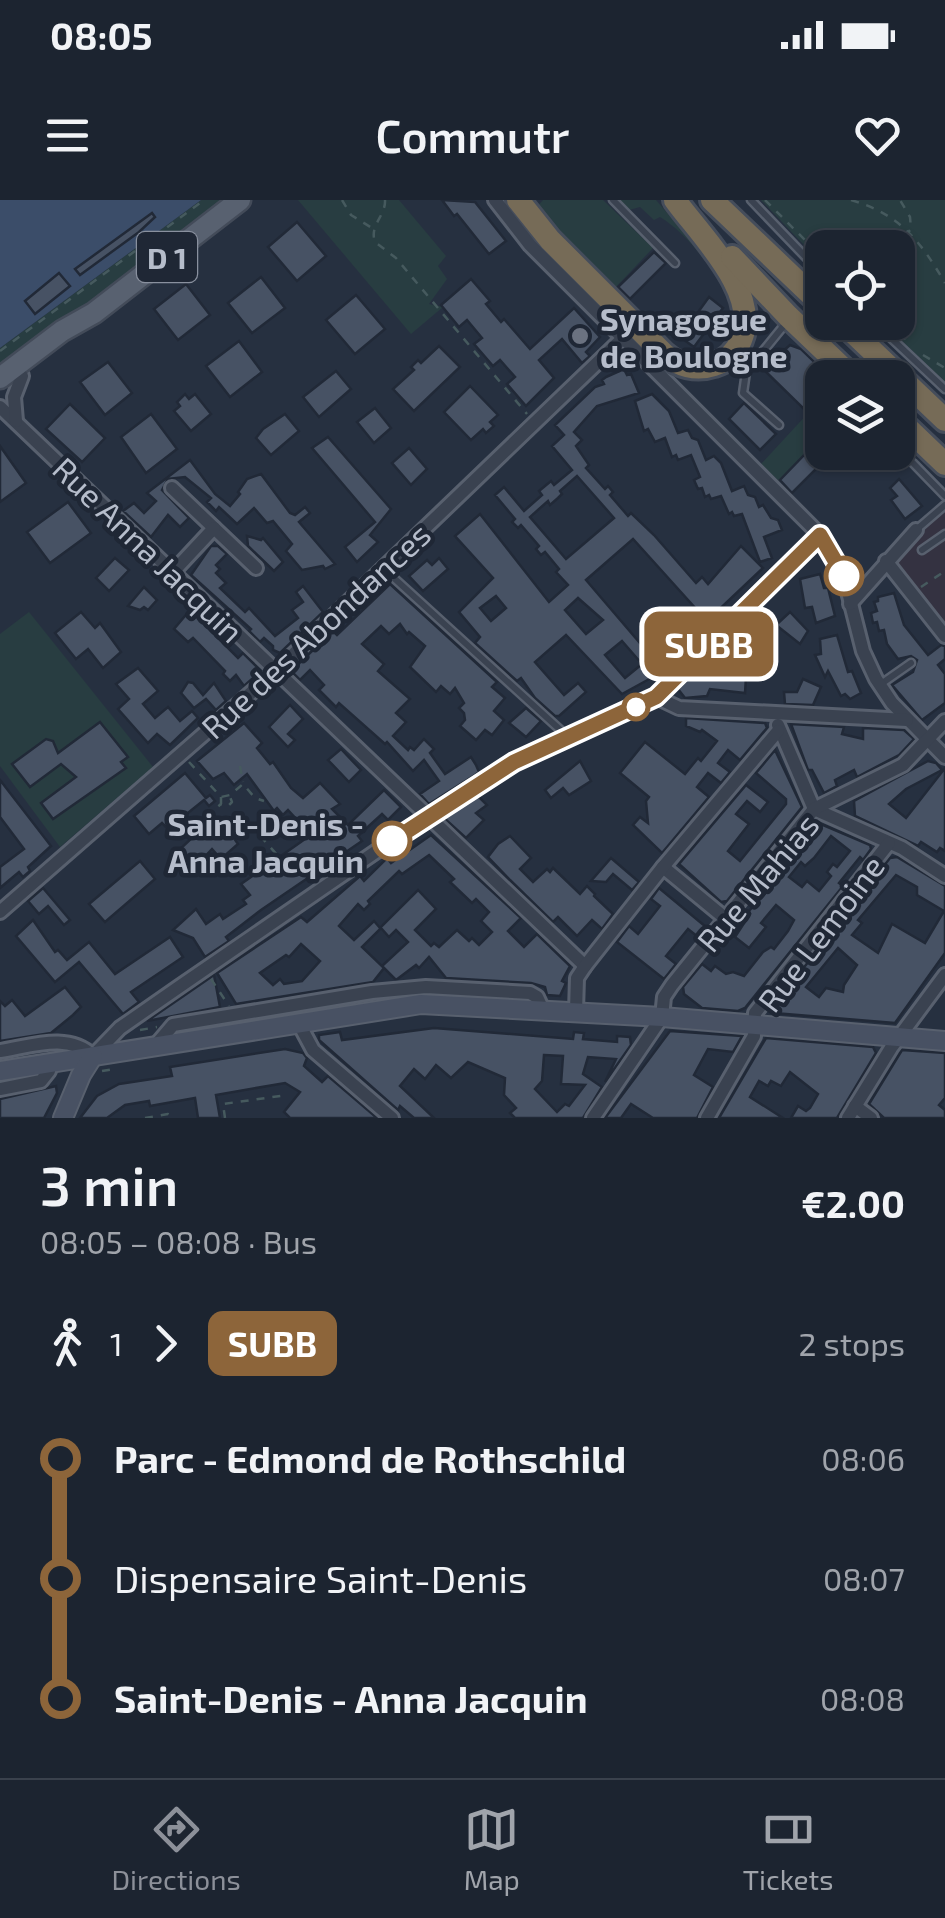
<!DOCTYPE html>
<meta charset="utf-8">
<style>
body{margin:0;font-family:"Exo 2",sans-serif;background:#29303c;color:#f1f3f6;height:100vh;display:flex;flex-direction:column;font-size:38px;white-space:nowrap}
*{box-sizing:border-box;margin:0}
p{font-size:32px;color:#a0a4ab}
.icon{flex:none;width:55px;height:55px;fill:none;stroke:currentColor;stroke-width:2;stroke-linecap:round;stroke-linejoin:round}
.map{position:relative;height:918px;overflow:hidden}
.drawer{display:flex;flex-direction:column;background:#1c2430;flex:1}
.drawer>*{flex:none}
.badge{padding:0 20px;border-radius:15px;font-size:35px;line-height:65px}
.tools{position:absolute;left:805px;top:30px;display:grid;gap:20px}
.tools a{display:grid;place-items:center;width:110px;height:110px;border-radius:20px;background:#1c2430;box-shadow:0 2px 8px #0004,0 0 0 2px #3a414c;font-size:50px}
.map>.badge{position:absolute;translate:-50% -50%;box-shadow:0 0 0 5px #fff}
.legs{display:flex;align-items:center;gap:15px;height:110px;padding:0 40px;font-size:32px}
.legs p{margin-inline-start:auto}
.summary{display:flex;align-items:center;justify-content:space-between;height:170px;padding:0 40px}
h1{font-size:55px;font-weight:600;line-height:75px}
ul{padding:0 40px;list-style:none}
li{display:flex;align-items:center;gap:35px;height:120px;font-size:38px}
li i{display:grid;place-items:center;width:15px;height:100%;margin:0 12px;background:currentColor}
li i::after{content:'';width:25px;height:25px;margin:-12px;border:8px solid;border-radius:50%;background:#1c2430}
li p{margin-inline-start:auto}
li:first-child i{background:linear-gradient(#0000 50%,currentColor 0)}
li:last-child i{background:linear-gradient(currentColor 50%,#0000 0)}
.status{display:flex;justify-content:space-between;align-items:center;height:70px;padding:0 50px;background:#1c2430;direction:ltr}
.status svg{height:28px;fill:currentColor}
header{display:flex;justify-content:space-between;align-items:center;height:130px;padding:0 40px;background:#1c2430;font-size:45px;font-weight:600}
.tabs{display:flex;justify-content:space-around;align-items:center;height:140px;border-top:2px solid #3a414c;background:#1c2430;font-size:28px;color:#a0a4ab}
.tabs a{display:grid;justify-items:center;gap:5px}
.tabs .active{color:#8c9099}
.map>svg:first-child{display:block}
</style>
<div class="status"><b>08:05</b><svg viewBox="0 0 49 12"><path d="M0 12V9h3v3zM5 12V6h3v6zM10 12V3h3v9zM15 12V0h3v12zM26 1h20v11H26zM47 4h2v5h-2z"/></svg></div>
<header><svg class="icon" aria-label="menu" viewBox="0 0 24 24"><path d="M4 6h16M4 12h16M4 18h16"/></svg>Commutr<svg class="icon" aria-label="heart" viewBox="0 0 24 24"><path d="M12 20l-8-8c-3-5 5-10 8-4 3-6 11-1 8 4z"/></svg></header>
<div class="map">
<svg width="945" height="918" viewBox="0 0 945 918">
<rect width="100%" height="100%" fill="#263040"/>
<path fill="#343241" d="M945,312v113l-48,-64 22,-28z"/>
<g fill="#283d41">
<path d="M201,0h20l-221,171v-23z"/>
<path d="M298,0h101l47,56 -8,10 9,13 -18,25 14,3 -32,27z"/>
<path d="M543,0h60l50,48 -37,39 -82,-77z"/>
<path d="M618,0h38l67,78 7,21c-15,-28 -42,-65 -70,-82l-6,3 -14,-13 -11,3z"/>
<path d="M761,0h184v182l-62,-59 15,-1v-74h-76v16z"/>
<path d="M822,198v54l19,1 -18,17 -15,-19 -29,30 -18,-17z"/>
<path d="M29,412l124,155 -93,80 -60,-81v-132z"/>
</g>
<path fill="#3b4d69" d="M0,0h201l-201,148z"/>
<g fill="#475264" stroke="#212937" stroke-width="2.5" fill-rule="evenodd">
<path d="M442,0l33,2 31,39 -17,13 -32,-40 -3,2z"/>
<path d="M152,13l3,4 -16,15 -59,43 -5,-6z"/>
<path d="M297,22l29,34 -29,25 -29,-34z"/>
<path d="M654,52l12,11 -36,36 -12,-12z"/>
<path d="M59,73l11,13 -35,28 -10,-13z"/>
<path d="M261,77l24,31 -33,25 -24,-30z"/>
<path d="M471,79l19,22 -4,3 15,18 3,-3 26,30 44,-41 26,29 -14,15 4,4 -8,7 -20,-24 -23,21 15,18 -28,28 -19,-22 8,-7 -15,-17 -7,6 -19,-22 8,-6 -15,-18 -8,7 -18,-22z"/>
<path d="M186,84l24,31 -32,25 -24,-31z"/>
<path d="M356,95l29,34 -30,25 -29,-34z"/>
<path d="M709,97l14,11 -29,39 -14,-10z"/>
<path d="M239,141l23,31 -32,25 -24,-31z"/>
<path d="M790,145l11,4 30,29h-9v17l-15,17 -44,-43z"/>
<path d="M439,146l21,21 -46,44 -21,-22 21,-19 -3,-3 7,-7 3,3z"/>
<path d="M108,162l24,31 -27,22 -25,-33z"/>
<path d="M624,169l3,6 4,-1 8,19 -42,13 -23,26 8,8 -6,6 13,19 -3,3 19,21 3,-3 5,6 -3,3 18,21 3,-3 23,22 42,48 6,-6 6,7 33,-38 22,22 -56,53 -74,-82 -47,41 65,76 11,-10 15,16 -20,20 -4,-5 -31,17 -56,-59 -31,27 29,33 14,-12 8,9 -27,24h-4l-20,-18 -14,-20 -4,3 -42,-38 5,-6 -21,-25 34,-34 -38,-42 25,-22 69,88 19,-17 -12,-13 3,-3 -14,-17 -4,3 -5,-6 3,-3 -18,-21 -3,3 -6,-6 3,-3 -20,-24 9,-8 20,24 18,-16 -3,-4 12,-10 3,4 18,-15 -20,-24 12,-11 -9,-10 40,-38 9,-3 -2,-4 4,-3zM577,276l37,42 -48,41 -36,-42 18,-16 2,4 8,-7 4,-4 -2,-3zM496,396l10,12 -15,13 -11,-13zM578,398l25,22 -17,14 -21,-24zM622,441l20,23 -17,14 -20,-23z"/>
<path d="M336,171l15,18 -32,28 -16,-20z"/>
<path d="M470,186l28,29 -8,7 4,4 -8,7 -3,-4 -12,11 -27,-28z"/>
<path d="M185,194l4,5 6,-5 16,20 -20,17 -17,-20 6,-5 -3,-4z"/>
<path d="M652,194l17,17 9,22 10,-3 4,8 6,2 8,20 8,-4 7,7 11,28 12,-5 4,9 7,2 4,10 4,-2 8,13 7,2 4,10 -18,7 8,21 -12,4 -18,-48 -8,2 -2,-4 -3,2 -8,-18 -10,3 -2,-4 -4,2 -3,-9 -4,1 -4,-9 6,-3 -9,-22 -13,5 -2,-5 -4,2 -7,-19 -10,4 -7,-13 -4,2 -9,-30z"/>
<path d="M744,203l32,31 -16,16 -31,-31z"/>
<path d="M70,204l35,34 -23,24 -36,-33z"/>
<path d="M375,208l16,20 -17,15 -17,-21z"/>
<path d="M151,214l26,35 -31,24 -25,-36z"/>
<path d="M285,214l14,17 -28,24 -15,-17 7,-9z"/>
<path d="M328,237l63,72 -21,26 8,7 -21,20 -12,-15 30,-25 -63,-74z"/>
<path d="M0,246l26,37 -26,19z"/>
<path d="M409,248l18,21 -16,16 -19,-22z"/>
<path d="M808,251l13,13 -29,29 -12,-13z"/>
<path d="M190,260l25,34 15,12 10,-12 -2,-2 9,-13 14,-5 29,39 5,2 10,-8 5,6 -11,9 36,42 -10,5 -2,-3 -21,4 -16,-19 6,-7 -19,-23 -6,2 -13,-15 -17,16 -18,-17 -3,4 -9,-9 4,-4 -26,-21 -17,2 -6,11 27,28 -9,9 -12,-12 -17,22 -28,-26 11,-8 10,10 12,-12 -9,-8z"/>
<path d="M899,279l23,27 -17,13 -14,-19 6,-4 -7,-8z"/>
<path d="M68,302l23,31 -41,30 -23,-31z"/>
<path d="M247,336l14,4 2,-2 20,24 -9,9 -26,-25z"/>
<path d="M211,346h7l9,8 -11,11 4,4 -4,4 10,10 -6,5 25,24 4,-4 26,28 23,-18 -6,-8 11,-8 -7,-10 7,-6 20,26 -43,41 -7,-3v-4l-9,-8 -4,4 -11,-11 2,-2 -60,-54z"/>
<path d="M115,358l14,12 -20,21 -13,-13z"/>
<path d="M439,358l9,11 -25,22 -14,-15 18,-16 5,5z"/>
<path d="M820,374l4,14h4l7,28 -19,7 -4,-16 -7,1 -5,-29z"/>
<path d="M390,384l107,98 -5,5 13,11 -11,13 10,9 -12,15 -7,-5 -9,10 -16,-14 5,-6 -1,-7 -5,-5 5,-5 -9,-15 -5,6 -9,-8 -5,6 -26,-25 15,-21 -16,-14 -2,2 -7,-10 -11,10 -8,-8 -19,18 22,20 -6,7 32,28 -14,14 10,9 -13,14 15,14 2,-3 4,3 10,-11 10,10 -4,4 15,21 26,-17 5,8 3,7 -4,3 -46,29 -9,-10 19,-13 -15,-21 -11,11 -26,-29 -2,2 -46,-41 -3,4 -17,-17 5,-5 -14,-15 -10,10 -9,-9 42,-40 4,4z"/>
<path d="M144,387l13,13 -9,10 -4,-3 -4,3 -12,-4z"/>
<path d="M894,393l10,32 24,30 13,-10 4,1v13l-7,6 7,9v29l-23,17 -30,-35 21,-13 4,-12 -6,-4 -13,3 -11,-15 -3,-14 -5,1 -2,-9 -4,1 -2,-10 6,-2 -3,-9 4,-1v-4z"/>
<path d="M190,410l48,48 5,-5 18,18 -17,15 -8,-11 -6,6 -7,-7 2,-3 -32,-33 -5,4 -14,-13z"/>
<path d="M81,412l14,16 5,-5 21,29 -18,16 -15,-19 -12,10 -21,-26z"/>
<path d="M790,412l18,19 -8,13 -24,-19z"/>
<path d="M745,423l10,9 -20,19 1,-6 -32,34 42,-2 -1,16 -35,-4 -3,7 -22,2 -7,-9z"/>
<path d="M837,435l11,37 4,-1 9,22 -11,6 -5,-5 -4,2 -13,-25 -3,6 -10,-22 6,-1 -1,-15z"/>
<path d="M138,468l20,23 -15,13 12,14 13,-11 12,14 12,-10 6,7 -28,27 -13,-11 -9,9 -30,-34 11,-10 -13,-15z"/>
<path d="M803,479l18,8 -8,18 -28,-1 -1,-12h13z"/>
<path d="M188,482l5,1 10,12 11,-12 12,18 -10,9 -10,-11 -12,9 -13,-15z"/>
<path d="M290,505l13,14 -15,15 7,6 -7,7 -19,-20z"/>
<path d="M526,508l15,13 -15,16 -17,-14z"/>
<path d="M686,518l79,5 2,5 -27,32 -12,-10 -10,13 12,9 -9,11 -13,-10 -11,14 12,10 -47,56 -29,-28 7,-8 8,6 -2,-22 3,-4 -29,-24 25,-31 40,32 13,-16 3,3 16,-20 -15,-11 -2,2 -14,-6z"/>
<path d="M100,522l28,35 -7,5 5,6 -73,51 -12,-16 35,-26 -15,-13 -31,23 -18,-23 34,-25 7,2 5,12z"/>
<path d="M244,523l18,20 -5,5 13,16 3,-2 18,26 12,10 17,-15 20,21 -8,5 16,16 36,-35 17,17 -13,13 -6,-6 -24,22 4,5 -101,69 -35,27 3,4 -24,16 -12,-19 -20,-8 23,-21 10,15 14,-10 3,5 23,-15 -3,-4 7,-5 -9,-11 67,-47 -3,-5 1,-8 -6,-1 -12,-13 -5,5 -6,-7 -3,3 -27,-37 -13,11 -10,-12 -11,6 -16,-18z"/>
<path d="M791,524l53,3 -2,7 21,5v-11l41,2 10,9 -15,16 -42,22 -3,-7 -19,10 2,6 -13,7 -12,-23h-4z"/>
<path d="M341,549l20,21 -12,12 -21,-22z"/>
<path d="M775,550l27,57 -75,94 -6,1 -42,-38 67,-79 22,17 -8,10 -13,-11 -11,13 13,10 -21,27 12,10 46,-57v-5l-30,-26z"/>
<path d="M580,561l11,20 -22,14 -6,-7 -12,10 -6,-8z"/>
<path d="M928,561l8,2 6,7 -36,19 -17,15 17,14 39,-50v83l-5,-3 -3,4 -16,-10 -3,4 -63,-30 -1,-15z"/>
<path d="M185,573l21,25 4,-3 5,6 -6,5 -5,-6 -36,29 -6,-6 -13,11 -15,-18z"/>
<path d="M0,580l51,66 -23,21 2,4 -7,6 -4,-5 -19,16v-21l24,-18 -24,-32z"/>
<path d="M478,596l9,9 -11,8 8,7 -18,18 -22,-20z"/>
<path d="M211,620l5,6 6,-5 16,23 -17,15 -9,-10 -18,19 -15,-18z"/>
<path d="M816,622l54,23 1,4 -8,11 -3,-3 -21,26 4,3 -98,122 -7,3 -36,-3 -18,-14 -1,-7 19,-23 9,7 4,-5 11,8 7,-2 11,4 19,-24 8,-5 3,2 14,-18 6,-11 -18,-15 -15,18 5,4 -17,21 -14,-11 15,-23 -2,-2 26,-28 9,-12 -4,-3zM831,636l19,15 -13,16 -4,-3 -6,8 4,4 -12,15 -12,-10 -5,6 -13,-10 12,-15 4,4 9,-8z"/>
<path d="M431,635l90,83 -13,13 16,16 13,-13 33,32 -8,15 4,2 -6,13 -13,-1 -2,-8 -14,-4 -85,-5 -17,-21 -10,11 -3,-3 -20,15 -14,-14 26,-24 -12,-12 -7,7 -8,-9 -19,19 22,21 -11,14 -137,22 -19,-31 84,-56 6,5 53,-46 4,5 23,-23 4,5zM429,655l25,24 -4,3 22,21 4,-4 13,13 -8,9 11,11 -13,13 -7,-7 -3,3 -12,-11 -18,17 -5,-4 -3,3 -16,-16 21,-21 -18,-19 -38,38 -6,-7 -20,19 -15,-14 19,-22 6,6 6,-6 -2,-3 31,-30 3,3zM301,744l19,17 -18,20 -18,3 -4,-5 -7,6 -13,-12 26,-18 3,2z"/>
<path d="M510,636l21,22 -11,11 13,13 14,-13 3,3 3,-4 27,26 7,-8 8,8 -1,2 19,18 -11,15 -10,-9 -15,16 -19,-19 -5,5 -43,-42 -22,-23 10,-13z"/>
<path d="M897,657l48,29v67l-50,70 -121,-10 -2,-5 118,-150zM896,675l21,12v8l27,16 -19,32 -33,-19 -14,29 -26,-18 10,-12 -4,-3zM838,748l19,17 -13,20 -1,7 -17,-4 -7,9 -13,-10z"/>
<path d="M611,658l28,24 -7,8 -19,-16 -7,8 -15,-1z"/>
<path d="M140,661l15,18 -50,43 -16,-18z"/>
<path d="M43,688l27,32 -6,5 -16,-19 -9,8 -11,-13z"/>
<path d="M659,688l47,39 -8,10 -10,-8 -22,27 10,8 -12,15 -47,-37 12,-16 9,8 22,-28 -9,-7z"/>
<path d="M33,720l22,32 3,-2 9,10 22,-18 26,32 55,-37 13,20 -52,35 8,10 -16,12 -44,-52 -24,20 -39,-46z"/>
<path d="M214,775l6,32 -73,14 38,-26z"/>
<path d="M65,787l16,20 -8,8 -22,18 -51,8v-40l5,5 7,-6 13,16z"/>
<path d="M434,828l139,11 1,-7 10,1 -1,6 34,3v-6l13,1 1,8 -26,37 11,-23 -28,-2 -5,17 19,13 -19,31h-68l-5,-5 6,-5 -12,-13 1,-17 -37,-16 -17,16 -15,-13 -11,14 -11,-10 -14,17 34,32h-20l-14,-12 -2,4 -79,-70v-5l21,-3 2,8zM544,855l19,1 -2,28 24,1 -16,21 -4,-2 -8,8 -22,-23 7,-8z"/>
<path d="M670,831l72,5 -9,16 -25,-3 -14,26 19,12 -16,31h-44l-22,-14 -10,14h-16z"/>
<path d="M766,838l107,9 3,6 -39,65h-46l7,-12 8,5 4,-3 8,-14 -28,-22 -9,14 -10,-5 -3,5 -9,-5 -9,16 33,21h-64z"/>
<path d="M285,849l18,4 4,5 -3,8 18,16 6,-6 49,42h-87l-6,-6 16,-20 -15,-9 -69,12 4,23h-22l-3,-20 -45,8 -1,-5 -24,4 -18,13h-27l17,-22 22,-12 53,-8 -2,-9z"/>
<path d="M902,850l43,3v45l-6,7 6,5v8h-61l-15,-14z"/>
<path d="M56,886l1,7 -13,25h-44v-19z"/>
</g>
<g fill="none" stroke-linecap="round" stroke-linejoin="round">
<defs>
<g id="service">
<path d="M613,0l62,63"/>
<path d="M751,0l71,74"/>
<path d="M874,122l71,67"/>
<path d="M779,225l-36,-32 3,-21 40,-49"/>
<path d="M913,263l32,33"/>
<path d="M916,330l29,-25"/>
<path d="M922,350l23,-16"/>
<path d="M384,369l183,167"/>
<path d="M881,484l30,-21"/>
</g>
<g id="minor">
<path d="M495,0l35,45 290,290 24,41 19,75 13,28 16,24 53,54"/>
<path d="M0,207l585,559"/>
<path d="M16,221l-2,-24 8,-21"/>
<path d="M172,288l84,80"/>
<path d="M886,361l59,75"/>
<path d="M173,372l41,-44"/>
<path d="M850,404l66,-74"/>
<path d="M656,497l23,11 228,12"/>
<path d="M778,525l36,84 88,39 43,28"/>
<path d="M663,667l63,52"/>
<path d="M0,712l276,-241 346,-332"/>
<path d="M576,811l1,-33 8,-12 78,-99 115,-136"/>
<path d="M298,822l15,28 79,68"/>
<path d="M156,845l17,-20 199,-33 54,-5 104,6 7,4 6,13"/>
<path d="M0,851c32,-5 68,-19 93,5l27,-28 59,-41 240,-165 95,-60 142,-65 164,-162"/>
<path d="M0,889l41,-8 8,-10 1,-8"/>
<path d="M855,906l16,12"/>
<path d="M593,918l69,-101 2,-20 8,-12 142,-176 89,-44 42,-44"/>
<path d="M707,918l47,-82 1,-23 134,-170"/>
<path d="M848,918l43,-70 54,-73"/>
</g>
<g id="secondary">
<path d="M0,871l421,-67 241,13 283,24"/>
<path d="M63,918l18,-43 12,-19"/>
</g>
<path id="primary" d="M0,178l62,-47 32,-18 146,-113"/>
<g id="motorway">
<path d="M518,0l32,40 114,114c14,12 32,17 50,11 13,-4 22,-13 27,-25 20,-47 -40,-104 -66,-140"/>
<path d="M712,0l110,105"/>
<path d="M732,57l56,59 65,62"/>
<path d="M842,122l103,98"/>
<path d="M898,219l47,45"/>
</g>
</defs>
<use href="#service" stroke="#58606e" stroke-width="11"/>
<use href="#minor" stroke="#58606e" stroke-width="18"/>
<use href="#secondary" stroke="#58606e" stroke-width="22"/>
<use href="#primary" stroke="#434b59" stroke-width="25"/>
<use href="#motorway" stroke="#454d5b" stroke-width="28"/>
<g stroke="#465a5e" stroke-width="2.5" stroke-dasharray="8 8" stroke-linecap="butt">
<path d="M342,0l9,15 21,13"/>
<path d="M385,0c1,16 -16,25 -10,42l21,16 131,156"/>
<path d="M765,0l57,57"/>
<path d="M851,0c48,14 69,40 94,83"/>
<path d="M894,48l17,-19 -1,-12 -10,-17"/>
<path d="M889,122l20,21"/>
<path d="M0,151l204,-151"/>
<path d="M923,155l22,13"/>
<path d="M921,387l24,-16"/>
<path d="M189,562l32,35 9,-2 13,-11 12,14 9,3"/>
<path d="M240,566l3,16"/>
<path d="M221,597v7l7,2 4,-4 -2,-5"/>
<path d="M239,612l40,45"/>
<path d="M194,627l27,-23"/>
<path d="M211,779l18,27"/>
<path d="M140,830l17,-3"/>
<path d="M102,871l12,-2"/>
<path d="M145,918l23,-4 6,4"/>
<path d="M225,918l-2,-14 64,-9"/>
</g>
<use href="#service" stroke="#3a4250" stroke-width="6"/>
<use href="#minor" stroke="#3a4250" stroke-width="12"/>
<use href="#secondary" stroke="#485163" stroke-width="18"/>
<use href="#primary" stroke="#586170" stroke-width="20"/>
<use href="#motorway" stroke="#766b57" stroke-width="22"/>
</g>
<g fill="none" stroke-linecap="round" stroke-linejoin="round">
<defs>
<path id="line-1" d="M392,641l122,-79 142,-65 164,-162 24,41"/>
</defs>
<use href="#line-1" stroke="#fff" stroke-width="22"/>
<use href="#line-1" stroke="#8d653a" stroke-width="15"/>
</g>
<circle fill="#6b7280" stroke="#1f2735" stroke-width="4" cx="580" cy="136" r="10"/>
<g fill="#fff" stroke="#8d653a" stroke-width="5">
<circle cx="844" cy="376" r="18"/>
<circle cx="636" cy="507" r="12"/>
<circle cx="392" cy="641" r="18"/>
</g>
<g text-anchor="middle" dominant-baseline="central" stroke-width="9" stroke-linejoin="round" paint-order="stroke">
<rect fill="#1f2735" stroke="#89909e" stroke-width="2.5" x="137" y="32" width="60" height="50" rx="8"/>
<g font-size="30" font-weight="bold" fill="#b6bdcb">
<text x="167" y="57">D 1</text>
</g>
<g font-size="32" font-weight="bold" fill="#b6bdcb" stroke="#1f2735" text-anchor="start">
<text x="600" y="118">Synagogue<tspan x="600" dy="37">de Boulogne</tspan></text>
</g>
<g font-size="32" fill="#b6bdcb" stroke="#1f2735">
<text transform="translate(149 349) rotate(44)">Rue Anna Jacquin</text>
<text transform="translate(315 430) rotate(-43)">Rue des Abondances</text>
<text transform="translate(757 682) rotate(-50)">Rue Mahias</text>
<text transform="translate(820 733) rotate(-53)">Rue Lemoine</text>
</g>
<g font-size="32" font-weight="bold" fill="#b6bdcb" stroke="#1f2735" text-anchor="end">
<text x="364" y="623">Saint-Denis -<tspan x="364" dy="37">Anna Jacquin</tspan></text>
</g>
</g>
</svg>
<div class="tools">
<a><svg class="icon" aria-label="locate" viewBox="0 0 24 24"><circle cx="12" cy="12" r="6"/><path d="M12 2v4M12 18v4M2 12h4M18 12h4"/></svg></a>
<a><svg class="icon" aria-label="layers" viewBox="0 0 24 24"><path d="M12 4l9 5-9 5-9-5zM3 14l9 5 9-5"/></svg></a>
</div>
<b class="badge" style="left:709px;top:444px;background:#8d653a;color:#fff">SUBB</b>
</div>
<section class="drawer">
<div class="summary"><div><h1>3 min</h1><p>08:05 – 08:08 · Bus</p></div><b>€2.00</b></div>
<div class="legs"><svg class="icon" aria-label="walk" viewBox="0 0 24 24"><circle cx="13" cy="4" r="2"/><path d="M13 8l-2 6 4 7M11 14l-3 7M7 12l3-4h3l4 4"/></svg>1<svg class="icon" aria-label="forward" viewBox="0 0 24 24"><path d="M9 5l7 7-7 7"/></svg><b class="badge" style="background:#8d653a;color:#fff">SUBB</b><p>2 stops</p></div>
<ul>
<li><i style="color:#8d653a"></i><b>Parc - Edmond de Rothschild</b><p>08:06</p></li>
<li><i style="color:#8d653a"></i><span>Dispensaire Saint-Denis</span><p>08:07</p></li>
<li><i style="color:#8d653a"></i><b>Saint-Denis - Anna Jacquin</b><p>08:08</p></li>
</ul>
</section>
<nav class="tabs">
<a class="active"><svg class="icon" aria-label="directions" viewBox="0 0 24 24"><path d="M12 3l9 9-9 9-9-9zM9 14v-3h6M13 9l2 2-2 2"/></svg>Directions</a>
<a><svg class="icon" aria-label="map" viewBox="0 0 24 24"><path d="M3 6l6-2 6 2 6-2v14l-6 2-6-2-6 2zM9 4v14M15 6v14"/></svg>Map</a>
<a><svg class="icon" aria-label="tickets" viewBox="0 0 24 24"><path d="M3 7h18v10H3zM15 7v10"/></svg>Tickets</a>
</nav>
